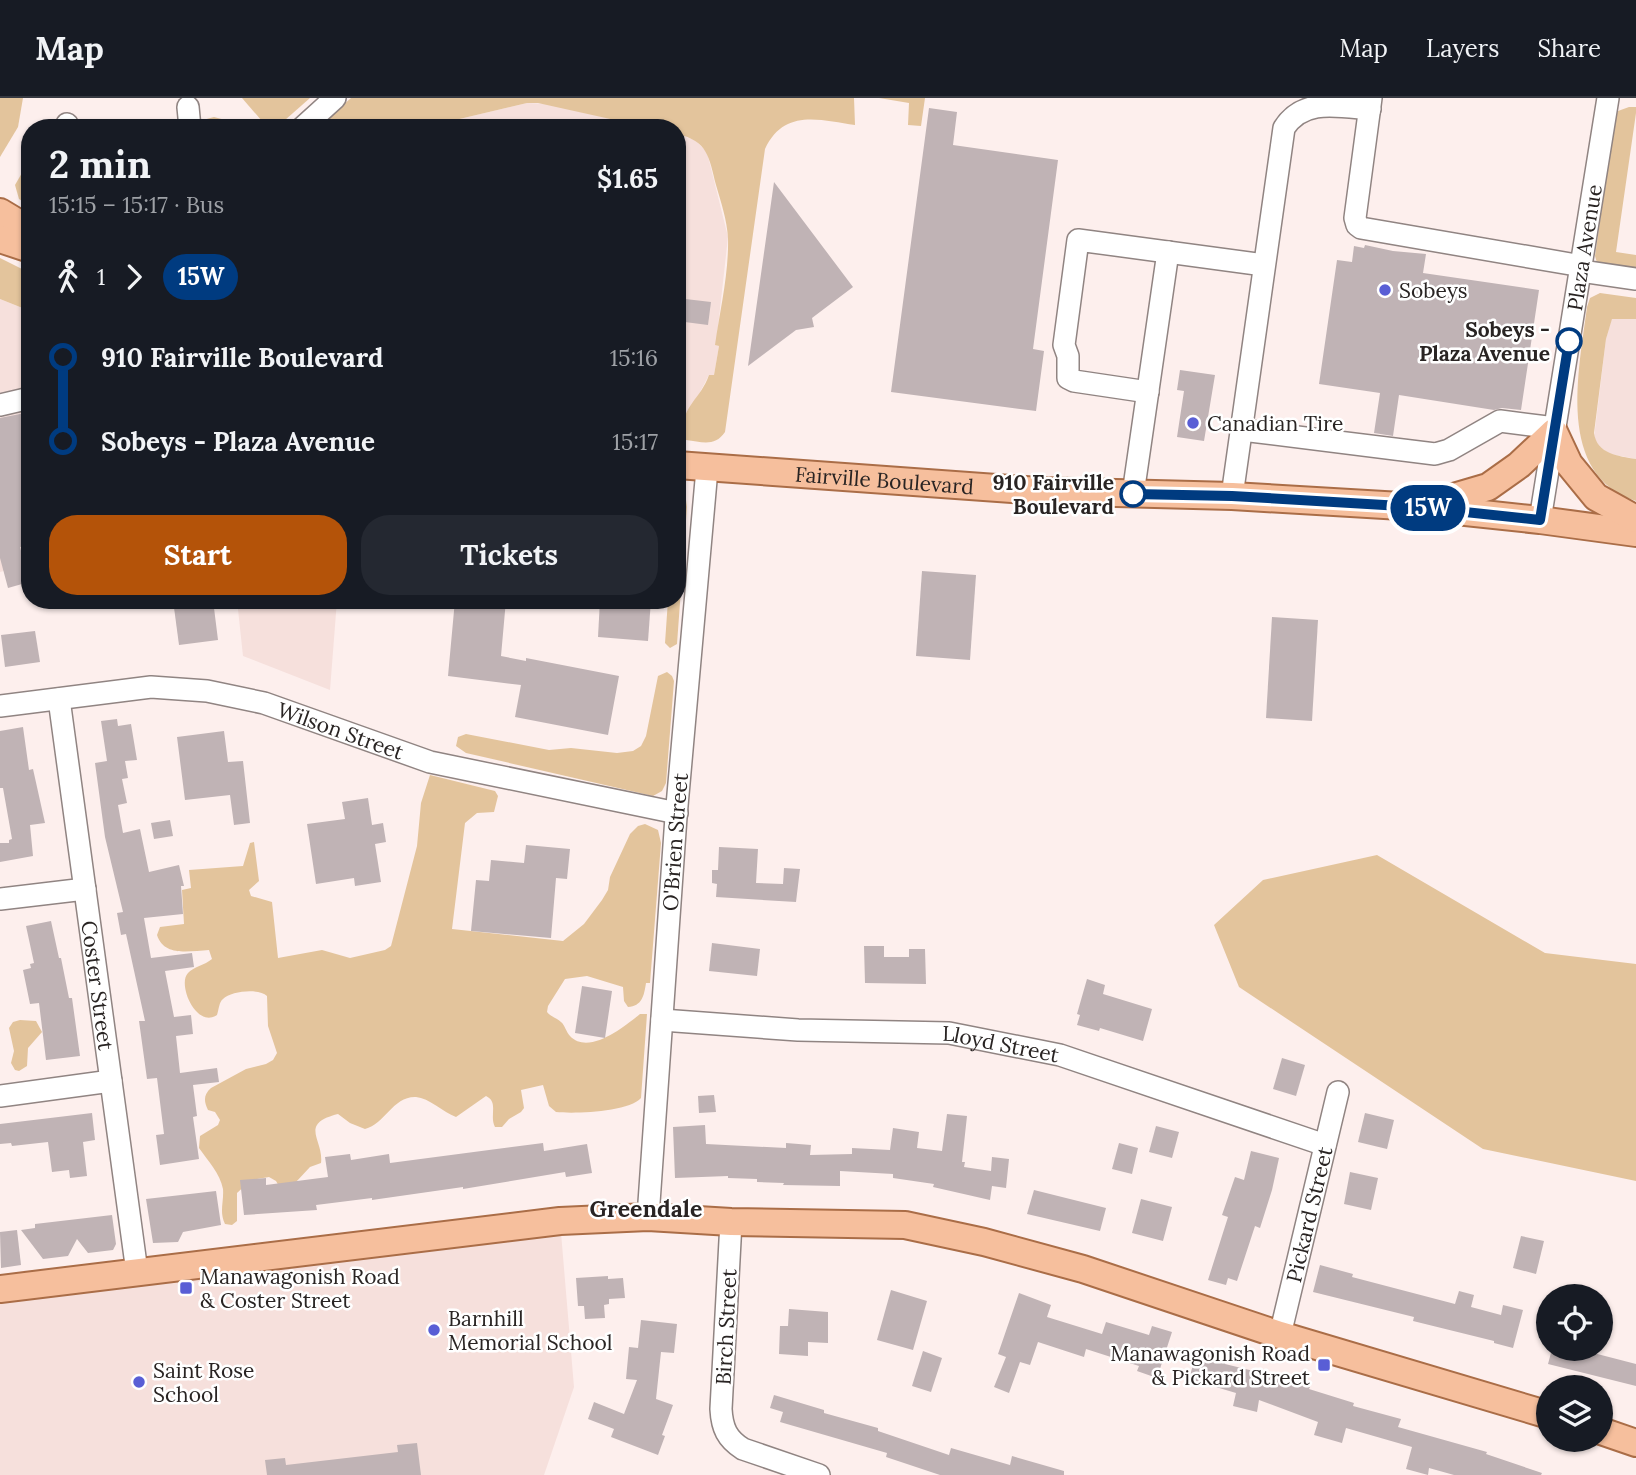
<!DOCTYPE html>
<meta charset="utf-8">
<style>
body{margin:0;font-family:Lora,serif;background:#242831;color:#f1f3f6;height:100vh;display:flex;flex-direction:column;font-size:26px;white-space:nowrap}
*{box-sizing:border-box;margin:0}
p{font-size:23px;color:#9ea1a6}
.icon{flex:none;width:38px;height:38px;fill:none;stroke:currentColor;stroke-width:2;stroke-linecap:round;stroke-linejoin:round}
.map{position:relative;flex:1;overflow:hidden}
.drawer{position:absolute;left:21px;top:21px;width:665px;height:490px;display:flex;flex-direction:column;background:#171b24;border-radius:28px;box-shadow:0 2px 5px #0004}
.drawer>*{flex:none}
.badge{padding:0 14px;border-radius:23px;font-size:24px;line-height:46px}
.buttons{position:absolute;left:1536px;top:1186px;display:grid;gap:14px}
.buttons a{display:grid;place-items:center;width:77px;height:77px;border-radius:50%;background:#171b24;box-shadow:0 2px 5px #0004;font-size:35px}
.map>.badge{position:absolute;translate:-50% -50%;box-shadow:0 0 0 4px #fff}
.legs{display:flex;align-items:center;gap:10px;height:77px;padding:0 28px;font-size:23px}
.legs p{margin-inline-start:auto}
.summary{display:flex;align-items:center;justify-content:space-between;height:119px;padding:0 28px}
h1{font-size:38px;font-weight:700;line-height:52px}
.cta{display:flex;gap:14px;margin-top:auto;padding:14px 28px}
.cta a{flex:1;height:80px;border-radius:28px;background:#b45309;color:#fff;font-size:28px;font-weight:700;line-height:80px;text-align:center}
.cta a+a{background:#242831;color:#f1f3f6}
ul{padding:0 28px;list-style:none}
li{display:flex;align-items:center;gap:24px;height:84px;font-size:26px}
li i{display:grid;place-items:center;width:10px;height:100%;margin:0 9px;background:currentColor}
li i::after{content:'';width:18px;height:18px;margin:-9px;border:5px solid;border-radius:50%;background:#171b24}
li p{margin-inline-start:auto}
li:first-child i{background:linear-gradient(#0000 50%,currentColor 0)}
li:last-child i{background:linear-gradient(currentColor 50%,#0000 0)}
header{display:flex;align-items:center;gap:42px;box-sizing:border-box;height:98px;padding:0 35px;background:#171b24;border-bottom:2px solid #363941}
header strong{font-size:33px}
nav{display:flex;gap:38px;margin-inline-start:auto;font-size:24px}
.map>svg:first-child{display:block}
</style>
<header>
<strong>Map</strong>
<nav><a>Map</a><a>Layers</a><a>Share</a></nav>
</header>
<div class="map">
<svg width="1636" height="1377" viewBox="0 0 1636 1377">
<rect width="100%" height="100%" fill="#fdefed"/>
<g fill="#f6e0dc">
<path d="M527,5l25,1 99,24h-198l-2,-7z"/>
<path d="M677,36l18,6 12,12 21,85 -12,108 3,1 -5,29h-5l-27,51 -1,8 5,6 -9,-1z"/>
<path d="M0,201l30,12v253l-30,8z"/>
<path d="M1612,220l24,1v140l-26,-5 -9,-6 -7,-10 12,-99z"/>
<path d="M237,502h100l-7,90 -87,-34z"/>
<path d="M560,1123l14,166 -30,88h-544v-186z"/>
</g>
<g fill="#e3c49c">
<path d="M0,0h23l-5,29 -18,30z"/>
<path d="M242,0h68l-34,30h-8z"/>
<path d="M351,0h503l1,27c-35,-5 -71,-17 -90,24l-40,283c-10,15 -23,10 -39,8l-5,-6c3,-31 19,-34 28,-59h5l5,-29 -4,-1c5,-35 14,-72 13,-107 -1,-18 -7,-36 -12,-53 -7,-28 -8,-44 -39,-51v-6h-26l-113,-25h-11l-76,18 2,7h-136z"/>
<path d="M879,0h46l-4,28 -13,-1 1,-22z"/>
<path d="M1629,9h7v6l-20,139 20,3v20l-38,-9 -3,-10 20,-139 3,-6z"/>
<path d="M214,19l15,4 6,7h-38l6,-8z"/>
<path d="M30,61v47l-11,-7 -4,-14z"/>
<path d="M0,160l30,15v38l-30,-12z"/>
<path d="M1600,195l36,5v21h-24l-6,20 -12,94c3,21 24,23 42,26v42c-81,-26 -57,-131 -49,-194l3,-9z"/>
<path d="M677,397l9,5 1,7 -10,137 -7,4 -5,-5 3,-43h9z"/>
<path d="M667,574l5,4 2,5 -8,102 -4,8 -9,5 -187,-43 -10,-7 2,-9 8,-3 83,16 22,-2 46,5 16,-2 8,-5 5,-10 12,-60z"/>
<path d="M430,677l65,16 3,5 -4,16 -17,1 -12,10 -13,106 111,12 21,-17 18,-24 6,-10 2,-13 20,-43 8,-8 7,-2 13,6 3,13 -11,140h-4c-2,13 -4,23 -18,24l-4,-6 -1,-14 -36,-11 -22,3 -17,27 -1,6c4,5 10,6 14,10 4,3 5,10 9,14 19,20 55,-10 70,-22h7l-6,84c-12,14 -67,16 -85,14l-7,-6 -6,-21 -22,5 3,18 -3,4 -12,7 -7,8h-7c-6,-11 4,-25 -9,-31l-30,21c-13,-5 -27,-19 -40,-20 -23,-1 -31,27 -51,32l-15,-6 -12,-9c-40,10 -14,26 -17,49l-11,4 -14,15 -16,6 -4,-7 -7,-4 -18,3 -14,13v28l-5,4 -7,-1c-6,-12 -1,-22 -2,-35 -3,-16 -15,-28 -24,-41l1,-12 18,-11 2,-5 -5,-8 -7,-2c-4,-8 -5,-15 3,-22l35,-19 20,-5 7,-4 4,-7 -9,-27 -1,-30c-8,-8 -36,-5 -44,3 -4,3 -4,10 -6,16 -21,14 -40,-31 -29,-42 5,-6 17,-8 24,-14l-3,-9c-20,1 -45,7 -52,-15l3,-8 24,-3 -2,-34 9,-2 -2,-18 54,-4 7,-23 4,-1 5,39 -10,9 2,6 21,6 6,56 44,-8 28,8 35,-8 6,-4 26,-100 4,-43z"/>
<path d="M1377,757l168,98 91,11v217l-153,-32 -244,-162 -25,-62 49,-45z"/>
<path d="M20,922l16,1 6,11 -14,16 -1,18 -8,5 -4,-1 -4,-7 3,-12 -5,-23 4,-6z"/>
</g>
<g fill="#c0b3b5">
<path d="M929,10l28,4 -4,33 105,15 -25,189 11,2 -8,60 -145,-19z"/>
<path d="M774,84l79,105 -41,31 2,9 -18,3 -48,36z"/>
<path d="M1365,147l28,6 33,3 -3,19 116,17 -18,120 -19,-2 -8,2 -95,-15 -6,41 -19,-3 6,-40 -61,-9 18,-124 15,2 2,-16 10,2z"/>
<path d="M677,200l34,4 -3,23 -31,-4z"/>
<path d="M1180,272l35,5 -11,66 -27,-4 7,-46 -7,-1z"/>
<path d="M30,314v133l-10,2 9,35 -21,6 -8,-30v-140z"/>
<path d="M922,473l54,4 -6,85 -54,-4z"/>
<path d="M173,502h40l5,40 -39,5z"/>
<path d="M455,502h51l-5,56 25,5v-3l93,18 -11,59 -93,-18 6,-32 -73,-9z"/>
<path d="M600,502h51l-3,41 -50,-4z"/>
<path d="M1272,519l46,3 -6,101 -46,-3z"/>
<path d="M35,533l5,31 -35,5 -4,-32z"/>
<path d="M117,621l1,7 13,-2 6,36 -12,1 3,17 -6,1 5,24 -9,2 5,28 17,-4 9,43 30,-7 5,21h-3l2,28 -39,4 7,40 41,-5 2,14 -29,4 9,46 17,-2 2,19 -17,2 4,37 37,-5 2,14 -26,3 4,31 -4,1 6,42 -39,6 -4,-30 8,-1 -7,-56 -10,1 -8,-58h6l-19,-87 -5,1 -4,-22 6,-1 -18,-75 -10,-74 12,-2 -6,-40z"/>
<path d="M23,629l6,43 4,-1 12,54 -15,2 3,31 -33,6v-19h9v-3l3,-1 -9,-51h-3v-57z"/>
<path d="M224,633l4,31 15,-1 7,62 -16,2 -4,-30 -45,5 -8,-63z"/>
<path d="M368,700l4,27 11,-2 3,19 -11,2 6,38 -26,4 -1,-8 -38,6 -9,-60 38,-5 -3,-17z"/>
<path d="M170,722l3,16 -19,3 -3,-16z"/>
<path d="M526,747l44,4 -3,30 -11,-1 -5,60 -80,-7 5,-51 13,1 2,-21 33,3z"/>
<path d="M719,749l39,2 -2,34 27,1 1,-16 16,1 -4,33 -80,-5 1,-13 -5,-1v-13h6z"/>
<path d="M51,823l8,37h2l8,40h3l8,58 -34,4 -7,-57 -9,1 -7,-34 8,-2 -1,-4 4,-1 -8,-37z"/>
<path d="M712,845l48,6 -3,27 -48,-5z"/>
<path d="M864,848h20v11h25v-8h16l1,35 -61,-1z"/>
<path d="M1087,881l18,6 -2,9 49,15 -9,32 -43,-13 -1,3 -22,-6 3,-10 -3,-1z"/>
<path d="M582,888l30,5 -7,47 -30,-5z"/>
<path d="M1282,960l23,7 -9,31 -23,-7z"/>
<path d="M714,997l2,17 -17,1 -1,-17z"/>
<path d="M92,1015l3,27 -12,2 4,34 -17,2 -1,-8 -17,2 -4,-30 -36,4 -1,-3 -11,1v-20z"/>
<path d="M1365,1015l29,7 -7,29 -29,-7z"/>
<path d="M947,1016l20,2 -5,46h3l-1,5 27,4 1,-14 17,2 -3,29 -14,-2 -2,14 -57,-13 1,-3 -41,-6v-4l-53,-3v15l-57,-1 1,-2 -27,-1v-3l-29,-1v-2l-53,2 -2,-51 32,-2 1,19 80,4v-5l25,2 -1,10 42,-1v-6l38,2 3,-22 26,4 -2,16 25,3z"/>
<path d="M1156,1028l23,6 -7,26 -23,-6z"/>
<path d="M543,1045l1,8 43,-7 5,29 -26,4 -1,-5 -102,17v-2l-91,13v-2l-56,7 1,5 -73,5 -4,-35 26,-2v7l62,-8 -3,-20 25,-3 1,6 38,-6 1,9z"/>
<path d="M1119,1045l19,5 -6,26 -20,-5z"/>
<path d="M1251,1053l28,7 -7,32 -12,38 -5,-2 -18,55 -9,-3 -2,7 -18,-5 20,-63 -6,-2 13,-38 9,3z"/>
<path d="M1350,1074l28,6 -7,32 -27,-6z"/>
<path d="M1034,1092l72,18 -6,23 -73,-17z"/>
<path d="M216,1093l5,34 -38,7 -5,10 -25,1 -7,-44z"/>
<path d="M1141,1101l31,8 -9,34 -31,-8z"/>
<path d="M112,1117l4,29 -3,6 -25,3 -11,-14 -9,17 -25,3 -22,-29 14,-2v-4z"/>
<path d="M17,1132l4,35 -20,3 -1,-36z"/>
<path d="M1521,1138l23,5 -8,33 -23,-6z"/>
<path d="M1320,1167l33,9 -1,3 103,27 4,-13 15,4 -3,12 30,8 2,-10 20,5 -10,38 -19,-5v-2l-81,-20 1,-4 -101,-25z"/>
<path d="M608,1178v3l15,-1 2,20 -16,1v5l-5,1 1,13 -20,1 -1,-13h-6l-2,-28z"/>
<path d="M891,1192l36,11 -14,49 -36,-10z"/>
<path d="M1019,1195l32,12 -4,12 55,17 4,-12 43,13 3,-9 20,6 -15,46 -20,-7 2,-5 -53,-17 -2,8 -46,-15 -8,23 -10,-3 -11,31 -15,-6 12,-30 -8,-3z"/>
<path d="M789,1211l39,3v31l-20,-1v14l-29,-2 1,-28h8z"/>
<path d="M641,1222l36,4 -3,29 -13,-1 -5,47 17,6 -11,30 3,1 -7,19 -47,-18 3,-8 -26,-10 6,-17 30,12 13,-34 -11,-1 3,-32 9,1z"/>
<path d="M1552,1251h26l58,15v22l-88,-22z"/>
<path d="M923,1253l19,7 -11,34 -19,-6z"/>
<path d="M1197,1253l29,9 -1,4 66,16 19,7 -1,2 45,14 -1,3 48,13 -3,8 89,25 -1,2 56,19 -1,2h-87l-25,-7 -1,7 -22,-6 6,-22 -66,-19 -4,15 -28,-8 4,-13 -59,-22 -2,12 -24,-6 3,-13 -47,-14z"/>
<path d="M774,1297l50,15v3l54,15v3l71,24 2,-7 59,17 2,-9 52,15v4h-124l-54,-18 1,-4 -107,-31 3,-10 -13,-4z"/>
<path d="M417,1345l4,32h-154l-2,-15 20,-2 1,7 112,-13 -1,-7z"/>
</g>
<g fill="none" stroke-linecap="round" stroke-linejoin="round">
<defs>
<g id="minor">
<path d="M1371,0l-16,120 2,7 4,3 221,38"/>
<path d="M188,9l2,21"/>
<path d="M67,26l1,4"/>
<path d="M302,30l33,-30"/>
<path d="M1581,173l55,8"/>
<path d="M1148,294l-74,-11 -6,-3v-22l-4,-11 14,-105 186,25"/>
<path d="M0,307l30,-7"/>
<path d="M1242,332l193,24 14,-4 51,-29 55,7"/>
<path d="M1133,396l35,-242"/>
<path d="M1232,398l52,-368c19,-30 53,-22 86,-19"/>
<path id="s1" d="M1540,422l68,-422"/>
<path id="s2" d="M59,601l78,573"/>
<path id="s3" d="M0,608l151,-19 56,4 57,12 166,59 247,51"/>
<path d="M0,801l85,-10"/>
<path id="s4" d="M662,922l136,10 151,3 111,22 265,90"/>
<path d="M0,998l111,-15"/>
<path id="s5" d="M648,1119l28,-400 31,-348"/>
<path d="M731,1124l-10,187c1,19 6,30 22,40l76,26"/>
<path id="s6" d="M1280,1237l58,-243"/>
</g>
<g id="major">
<path d="M0,114l30,18"/>
<path d="M0,141l30,10"/>
<path id="s7" d="M677,367l362,26 193,5 186,11 122,13 96,13"/>
<path d="M1430,406l58,-17 31,-22 35,-33 15,32 27,33 40,22"/>
<path d="M0,1191l560,-68 88,-4 83,5 174,3 79,17 99,27 197,66 269,80"/>
<path d="M1601,1333l35,12"/>
</g>
</defs>
<use href="#minor" stroke="#908482" stroke-width="24"/>
<use href="#major" stroke="#aa6d47" stroke-width="30"/>
<use href="#minor" stroke="#fff" stroke-width="21"/>
<use href="#major" stroke="#f6bf9d" stroke-width="26"/>
</g>
<g fill="none" stroke-linecap="round" stroke-linejoin="round">
<defs>
<path id="line-1" d="M1133,396l99,2 186,11 122,13 29,-179"/>
</defs>
<use href="#line-1" stroke="#fff" stroke-width="16"/>
<use href="#line-1" stroke="#003b80" stroke-width="10"/>
</g>
<g fill="#595ed5" stroke="#fff" stroke-width="2.5">
<circle cx="1385" cy="192" r="7"/>
<circle cx="1193" cy="325" r="7"/>
<rect x="179" y="1183" width="14" height="14" rx="3.5"/>
<circle cx="434" cy="1232" r="7"/>
<rect x="1317" y="1260" width="14" height="14" rx="3.5"/>
<circle cx="139" cy="1284" r="7"/>
</g>
<g fill="#fff" stroke="#003b80" stroke-width="3.5">
<circle cx="1569" cy="243" r="12"/>
<circle cx="1133" cy="396" r="12"/>
</g>
<g text-anchor="middle" dominant-baseline="central" stroke-width="5" stroke-linejoin="round" paint-order="stroke">
<g font-size="21" fill="#292423" stroke="#fff">
<text stroke="none"><textPath href="#s1" startOffset="276">Plaza Avenue</textPath></text>
<text stroke="none"><textPath href="#s7" startOffset="208">Fairville Boulevard</textPath></text>
<text stroke="none"><textPath href="#s3" startOffset="348">Wilson Street</textPath></text>
<text stroke="none"><textPath href="#s5" startOffset="376">O'Brien Street</textPath></text>
<text stroke="none"><textPath href="#s2" startOffset="289">Coster Street</textPath></text>
<text stroke="none"><textPath href="#s4" startOffset="340">Lloyd Street</textPath></text>
<text stroke="none"><textPath href="#s6" startOffset="124">Pickard Street</textPath></text>
<text transform="translate(726 1229) rotate(-87)">Birch Street</text>
</g>
<g font-size="21" fill="#292423" stroke="#fff" text-anchor="start">
<text x="1399" y="192">Sobeys</text>
<text x="1207" y="325">Canadian Tire</text>
<text x="200" y="1178">Manawagonish Road<tspan x="200" dy="24">&amp; Coster Street</tspan></text>
<text x="448" y="1220">Barnhill<tspan x="448" dy="24">Memorial School</tspan></text>
<text x="1310" y="1255" text-anchor="end">Manawagonish Road<tspan x="1310" dy="24">&amp; Pickard Street</tspan></text>
<text x="153" y="1272">Saint Rose<tspan x="153" dy="24">School</tspan></text>
</g>
<g font-size="21" font-weight="bold" fill="#292423" stroke="#fff" text-anchor="end">
<text x="1550" y="231">Sobeys -<tspan x="1550" dy="24">Plaza Avenue</tspan></text>
<text x="1114" y="384">910 Fairville<tspan x="1114" dy="24">Boulevard</tspan></text>
</g>
<g font-size="23" font-weight="bold" fill="#292423" stroke="#fff">
<text x="646" y="1110">Greendale</text>
</g>
</g>
</svg>
<div class="buttons">
<a><svg class="icon" aria-label="locate" viewBox="0 0 24 24"><circle cx="12" cy="12" r="6"/><path d="M12 2v4M12 18v4M2 12h4M18 12h4"/></svg></a>
<a><svg class="icon" aria-label="layers" viewBox="0 0 24 24"><path d="M12 4l9 5-9 5-9-5zM3 14l9 5 9-5"/></svg></a>
</div>
<b class="badge" style="left:1428px;top:410px;background:#003b80;color:#fff">15W</b>
<section class="drawer">
<div class="summary"><div><h1>2 min</h1><p>15:15 – 15:17 · Bus</p></div><b>$1.65</b></div>
<div class="legs"><svg class="icon" aria-label="walk" viewBox="0 0 24 24"><circle cx="13" cy="4" r="2"/><path d="M13 8l-2 6 4 7M11 14l-3 7M7 12l3-4h3l4 4"/></svg>1<svg class="icon" aria-label="forward" viewBox="0 0 24 24"><path d="M9 5l7 7-7 7"/></svg><b class="badge" style="background:#003b80;color:#fff">15W</b></div>
<ul>
<li><i style="color:#003b80"></i><b>910 Fairville Boulevard</b><p>15:16</p></li>
<li><i style="color:#003b80"></i><b>Sobeys - Plaza Avenue</b><p>15:17</p></li>
</ul>
<div class="cta"><a>Start</a><a>Tickets</a></div>
</section>
</div>
